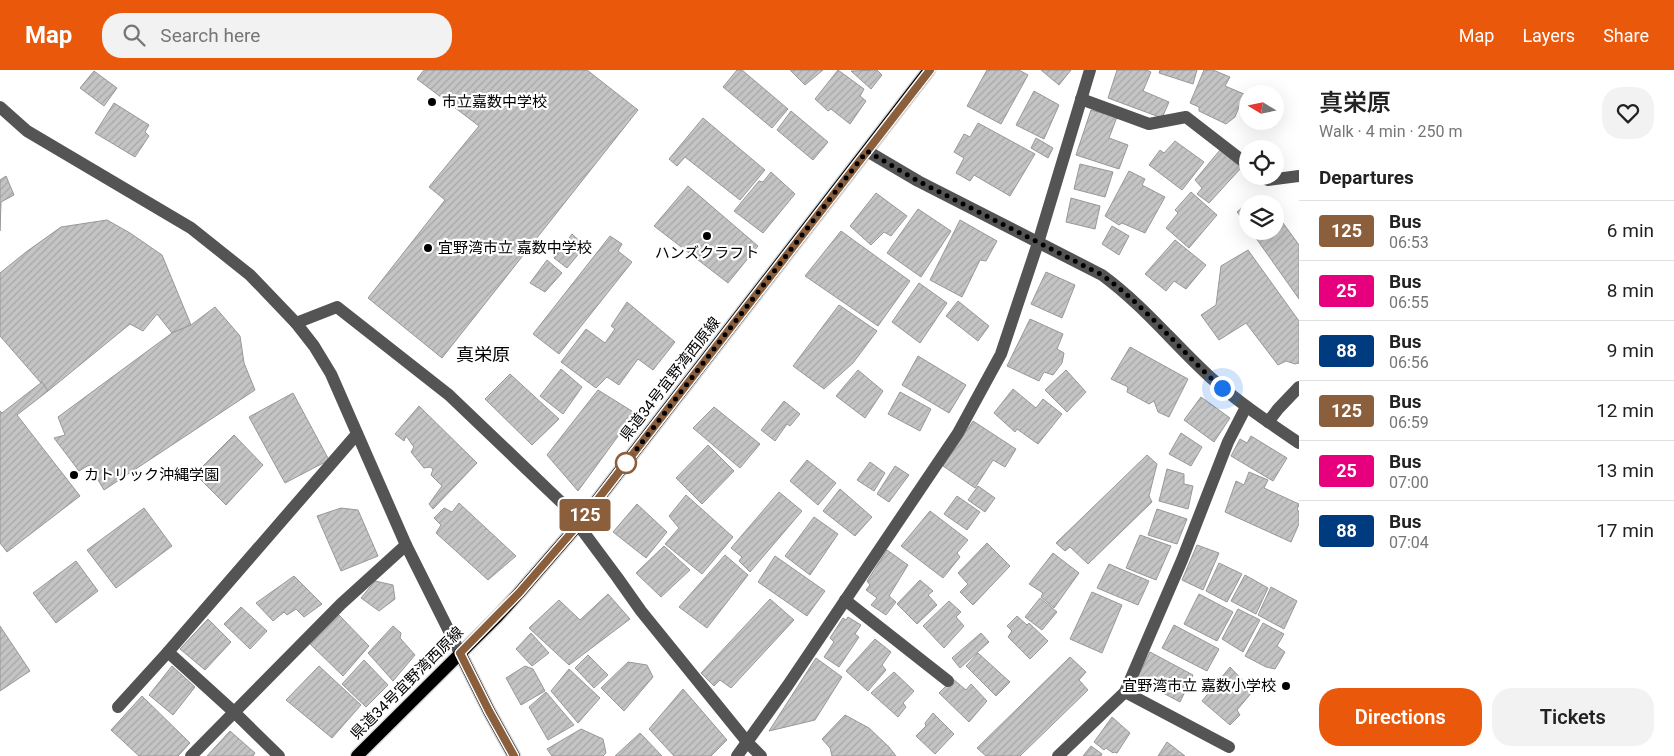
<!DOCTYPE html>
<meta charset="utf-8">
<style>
body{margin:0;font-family:Roboto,"Noto Sans JP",sans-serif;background:#f2f2f2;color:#222;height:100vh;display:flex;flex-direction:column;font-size:19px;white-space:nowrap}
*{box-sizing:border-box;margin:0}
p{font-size:16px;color:#767676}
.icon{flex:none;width:28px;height:28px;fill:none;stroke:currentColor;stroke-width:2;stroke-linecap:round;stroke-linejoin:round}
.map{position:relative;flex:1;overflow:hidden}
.sheet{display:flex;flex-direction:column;background:#fff;width:375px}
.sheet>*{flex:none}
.badge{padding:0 10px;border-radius:4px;font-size:18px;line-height:32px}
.needle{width:32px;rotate:280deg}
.fabs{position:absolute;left:1239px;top:15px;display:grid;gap:10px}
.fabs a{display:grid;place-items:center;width:45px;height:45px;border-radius:50%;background:#fff;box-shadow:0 5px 20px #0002;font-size:25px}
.you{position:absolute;width:25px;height:25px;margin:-12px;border:4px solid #fff;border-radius:50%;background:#1a73e8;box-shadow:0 0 0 8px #1a73e833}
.map>.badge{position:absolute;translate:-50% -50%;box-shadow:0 0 0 2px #fff}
h2{padding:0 20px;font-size:19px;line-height:45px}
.round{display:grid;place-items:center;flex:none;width:52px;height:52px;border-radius:20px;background:#f2f2f2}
.summary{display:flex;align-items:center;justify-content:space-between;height:85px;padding:0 20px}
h1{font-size:24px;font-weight:600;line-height:38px}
.action{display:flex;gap:10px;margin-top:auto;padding:10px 20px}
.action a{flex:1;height:58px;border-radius:20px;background:#ea580c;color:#fff;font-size:20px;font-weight:600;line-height:58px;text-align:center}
.action a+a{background:#f2f2f2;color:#222}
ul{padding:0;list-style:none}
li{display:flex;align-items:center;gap:15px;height:60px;padding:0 20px;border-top:1px solid #e0e0e0}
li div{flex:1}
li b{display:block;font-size:19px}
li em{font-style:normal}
li .badge{min-width:55px;font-weight:700;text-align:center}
header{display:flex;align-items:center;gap:30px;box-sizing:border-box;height:70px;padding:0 25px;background:#ea580c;color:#fff}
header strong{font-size:24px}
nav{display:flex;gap:28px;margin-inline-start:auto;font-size:18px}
.search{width:350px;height:45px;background:#f2f2f2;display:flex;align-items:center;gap:12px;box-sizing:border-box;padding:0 18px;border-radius:20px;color:#767676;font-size:19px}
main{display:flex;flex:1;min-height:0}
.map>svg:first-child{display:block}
</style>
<header>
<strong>Map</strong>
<div class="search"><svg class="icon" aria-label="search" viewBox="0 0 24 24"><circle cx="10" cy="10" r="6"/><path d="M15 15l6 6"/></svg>Search here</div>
<nav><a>Map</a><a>Layers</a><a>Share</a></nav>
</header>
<main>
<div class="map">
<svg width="1299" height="686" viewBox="0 0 1299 686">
<defs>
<pattern id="building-hatch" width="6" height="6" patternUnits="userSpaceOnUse" patternTransform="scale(1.25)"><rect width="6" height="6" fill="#c4c4c4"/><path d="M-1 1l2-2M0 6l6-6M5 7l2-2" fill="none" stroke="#a7a7a7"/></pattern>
</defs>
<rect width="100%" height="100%" fill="#fff"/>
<g fill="url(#building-hatch)" stroke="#989898">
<path d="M424,0h163l51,40 -196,248 -74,-60 77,-98 -16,-13 50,-61 -62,-47z"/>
<path d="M737,0h5l46,39 -16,19 -49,-41z"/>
<path d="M790,0h33l-18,15z"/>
<path d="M838,0l26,19 -4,7 6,5 -16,23 -19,-15 -3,2 -13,-12z"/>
<path d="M877,0l5,5 -11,14 -20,-18z"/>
<path d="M987,0h32l9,5 -27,49 -34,-18z"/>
<path d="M1041,0h30l-12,15z"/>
<path d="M1117,0h30l4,2 -8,19 26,11 -7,16 -54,-20z"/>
<path d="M1160,0h37l-4,14 -34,-11z"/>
<path d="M1204,0h9l17,7 -5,9 19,8 -9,23 -9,7 -27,-13v-4l-9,-4z"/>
<path d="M94,1l23,17 -13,18 -24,-18z"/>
<path d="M1034,21l25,14 -15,34 -28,-14z"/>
<path d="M114,33l35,22 -4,7 4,4 -14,21 -40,-24z"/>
<path d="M1091,40l26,7 -8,21 19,7 -9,24 -43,-14z"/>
<path d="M791,41l37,31 -15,18 -36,-30z"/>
<path d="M703,48l62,52 -25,30 -55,-43 -8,9 -8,-7z"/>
<path d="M978,53l57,31 -25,42 -36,-21 -4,6 -14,-8 8,-15 -10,-6 10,-18 6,3z"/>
<path d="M1036,68l17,10 -5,10 -17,-10z"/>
<path d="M1175,71l29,21 -22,28 -33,-25 11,-15 4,3z"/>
<path d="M1220,80l21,18 -32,35 -12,-9 5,-6 -7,-8z"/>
<path d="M1080,94l33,8 -8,25 -31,-8z"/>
<path d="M1129,101l16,8 -3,6 23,12 -20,36 -23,-10 -3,2 -14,-9z"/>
<path d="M771,102l24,22 -32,39 -29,-22 25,-30 4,1z"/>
<path d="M6,106l8,19 -13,7 -1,29v-51z"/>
<path d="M688,116l70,60 -30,37 -74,-57z"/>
<path d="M1191,122l26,23 -28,33 -23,-20 12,-15 -3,-3z"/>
<path d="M876,123l31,23 -16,20 -7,-4 -13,13 -21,-19z"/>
<path d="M1071,128l29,8 -5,23 -29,-7z"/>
<path d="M1251,130l3,4h-6v22l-11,-14z"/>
<path d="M918,139l33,22 -30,46 -34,-24z"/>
<path d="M1275,142l24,33v54l-48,-68h24z"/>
<path d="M107,150l23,13 32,22 29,70 -19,8 -15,-19 -14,17 -13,-7 -82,67 -48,-55v-63l26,-21 35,-25z"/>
<path d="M960,150l37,21 -11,20 -6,-1 -18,37 -32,-17z"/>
<path d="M1112,156l17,10 -10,19 -17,-11z"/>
<path d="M841,161l69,50 -32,45 -73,-50z"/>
<path d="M572,164l13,12 -18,22 -13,-10z"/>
<path d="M610,166l12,8 -4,7 14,11 -73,92 -26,-20z"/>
<path d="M1175,170l31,25 -20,24 -12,-8 -8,10 -21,-17z"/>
<path d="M1248,180l51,71v42l-4,1 -9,-3 -8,4 -32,-42 -27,17 -18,-25 15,-10 5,-39z"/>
<path d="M547,190l15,13 -17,19 -15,-9z"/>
<path d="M1046,202l29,13 -13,33 -31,-14z"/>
<path d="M919,213l28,20 -27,40 -28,-21z"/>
<path d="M958,231l31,25 -11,15 -32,-25z"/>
<path d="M627,232l48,40 -22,28 -15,-11 -19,26 -12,-8 -11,11 -35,-26 25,-33 19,14 10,-14 -4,-3z"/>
<path d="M839,235l38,26 -24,32 -29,26 -31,-23z"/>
<path d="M215,237l25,29 4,27 11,27 -151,100 -15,-25 -10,6 -25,-33 11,-3 -7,-18 114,-84 19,-8z"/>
<path d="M1030,249l33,15 -6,15 7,4 -2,10 -9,12 -9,-3 -5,9 -32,-15z"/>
<path d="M1130,277l58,32 -19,38 -11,-5 -4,-11 -5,3 -22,-12 1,-5 -17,-8z"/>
<path d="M918,286l48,29 -17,28 -47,-28z"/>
<path d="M561,299l21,18 -19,27 -23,-18z"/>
<path d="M858,300l25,21 -18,27 -29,-22z"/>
<path d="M1066,300l20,22 -19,20 -22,-22z"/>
<path d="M510,304l49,45 -27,26 -47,-46z"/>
<path d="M42,312l6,9 -31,24 63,81 -73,56 -7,-9v-132l2,2z"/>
<path d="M1013,319l23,19 7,-9 19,15 -24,30 -21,-15 -2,3 -21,-19z"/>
<path d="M598,320l37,23 -57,78 -31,-36z"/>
<path d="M900,322l31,17 -11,22 -32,-17z"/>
<path d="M293,323l36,67 -44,23 -36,-66z"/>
<path d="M1201,327l29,21 -16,24 -30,-22z"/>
<path d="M784,331l16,13 -10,12 -3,-2 -12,17 -14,-11z"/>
<path d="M419,336l58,57 -44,46 -4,-5 13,-18 -11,-11 2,-6 -3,-2 -6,1 -13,-16 3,-5 -8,-11 -2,5 -9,-7z"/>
<path d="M714,337l46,37 -20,24 -47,-40z"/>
<path d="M973,351l43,28 -11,18 -12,-7 -18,28 -32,-22z"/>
<path d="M1181,363l21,14 -11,19 -22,-12z"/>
<path d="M234,365l29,30 -37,40 -31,-31z"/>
<path d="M1251,366l36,22 -14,23 -42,-25 9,-17 7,4z"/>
<path d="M708,375l26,26 -32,33 -26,-26z"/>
<path d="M1147,385l10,9 -8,32 3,6 -64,62 -18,-17 -5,4 -9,-8z"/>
<path d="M807,390l29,23 -18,22 -28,-24z"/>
<path d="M870,392l15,11 -11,18 -17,-11z"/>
<path d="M895,396l14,9 -20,27 -12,-8z"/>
<path d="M1167,399l17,5v10l9,2 -5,23 -29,-8z"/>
<path d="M1249,402l19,8 -4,8 35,16 -2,6 2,1v13l-8,18 -66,-30 11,-31 8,4z"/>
<path d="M978,416l17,12 -10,14 -17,-12z"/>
<path d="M840,419l32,28 -17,19 -32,-25z"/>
<path d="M779,422l23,19 -52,61 -11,-11 3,-4 -11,-9z"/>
<path d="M686,425l47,42 -31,37 -37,-30 14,-16 -10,-12z"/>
<path d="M957,426l23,16 -13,18 -23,-16z"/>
<path d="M459,433l57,53 -28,24 -52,-47 5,-8 -7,-7 10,-10 8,4z"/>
<path d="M637,434l30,28 -21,26 -33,-26z"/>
<path d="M144,438l28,38 -56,42 -29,-38z"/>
<path d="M341,438l17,2 20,46 -37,15 -24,-55z"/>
<path d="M1157,439l30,10 -10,25 -29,-9z"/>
<path d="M930,441l38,29 -11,13 3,4 -17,21 -42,-32z"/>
<path d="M814,447l24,17 -28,41 -25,-19z"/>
<path d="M1140,465l31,11 -15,34 -30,-12z"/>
<path d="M987,473l23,23 -37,39 -13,-13 8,-8 -10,-11z"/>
<path d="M1197,475l22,8 -16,37 -21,-10z"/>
<path d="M664,476l26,24 -29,27 -25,-24z"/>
<path d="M887,480l21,15 -19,31 7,6 -10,13 -15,-10 6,-7 -11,-8 4,-5 -3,-4z"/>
<path d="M1053,483l26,20 -25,35 -13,-11 2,-4 -14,-9z"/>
<path d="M725,485l23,20 -41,53 -28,-21z"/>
<path d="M775,486l50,35 -18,25 -49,-34z"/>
<path d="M76,491l22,30 -42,32 -23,-30z"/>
<path d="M1219,493l23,11 -15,28 -21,-11z"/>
<path d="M1109,494l40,17 -11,24 -41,-17z"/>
<path d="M1245,505l23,13 -12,26 -25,-13z"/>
<path d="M294,506l28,28 -18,13 -8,-8 -9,6 -3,-3 -11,9 -17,-18z"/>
<path d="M920,510l13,11 -5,4 9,10 -20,19 -20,-20z"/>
<path d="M375,511l18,4 2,14 -16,12 -18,-13z"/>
<path d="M1271,517l26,14 -13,28 -26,-14z"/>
<path d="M1092,522l30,13 -20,48 -32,-14z"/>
<path d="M608,524l22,25 -61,46 -40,-37 30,-28 21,20z"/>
<path d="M1199,524l34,18 -16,29 -33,-17z"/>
<path d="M1040,528l17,14 -15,18 -17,-13z"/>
<path d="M770,529l24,21 -63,68 -11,-8 -6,6 -13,-13z"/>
<path d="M949,531l12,11 -5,5 8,9 -20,22 -21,-22z"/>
<path d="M241,537l26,24 -17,18 -26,-25z"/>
<path d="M1238,539l22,11 -17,32 -21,-13z"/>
<path d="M338,544l31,32 -26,30 -34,-33z"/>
<path d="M1017,546l10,9 2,-2 19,18 -18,18 -22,-22 4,-6 -5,-5z"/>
<path d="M848,547l13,8 -6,9 4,3 -20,30 -15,-10 10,-15 -4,-4 13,-20 3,2z"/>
<path d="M208,549l23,23 -26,28 -25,-21z"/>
<path d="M1263,553l21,11 -7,12 8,6 -10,17 -9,-2 -21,-11z"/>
<path d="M1174,555l45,24 -12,22 -45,-23z"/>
<path d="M0,556l30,45 -30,20z"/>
<path d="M393,556l8,7 -1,5 15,17 -22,26 -25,-28z"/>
<path d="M531,563l18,20 -17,13 -16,-17z"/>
<path d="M981,563l8,9 -29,26 -8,-10z"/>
<path d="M875,569l16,13 -9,13 4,5 -18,21 -22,-20z"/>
<path d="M1150,582l43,23 -13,27 -43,-23z"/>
<path d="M978,583l32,29 -14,14 -30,-30z"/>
<path d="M588,585l20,20 -14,13 -19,-20z"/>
<path d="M1070,587l16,15 -7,8 9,10 -68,66h-34l-9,-8z"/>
<path d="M816,588l26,19 -27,43 -46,11z"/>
<path d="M364,590l24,25 -22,22 -24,-23z"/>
<path d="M628,592l19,3 6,12 -29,34 -23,-23z"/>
<path d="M172,596l23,21 -22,28 -24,-20z"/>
<path d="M319,596l42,39 -29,33 -46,-38z"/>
<path d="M525,596l8,3 12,22 -24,14 -15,-27z"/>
<path d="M1230,597l23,24 -16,19 3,5 -10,10 -28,-24z"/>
<path d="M569,599l31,29 -22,25 -27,-32z"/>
<path d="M894,602l20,19 -11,12 3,4 -8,10 -27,-24z"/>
<path d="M953,609l13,11 5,-6 16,17 -18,21 -30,-29z"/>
<path d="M683,619l44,51 -16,16h-37l-25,-27z"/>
<path d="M546,622l28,33 -26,15 -19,-33z"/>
<path d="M142,626l48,47 -12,13h-39l-28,-26z"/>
<path d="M933,643l21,21 -19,20 -19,-18 10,-10 -1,-3z"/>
<path d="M845,645l24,13 20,19 7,9h-64l-2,-8 -8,-9z"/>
<path d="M1112,647l18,16 -13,20 -3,-1 -1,1 -7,-5 -2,2 -10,-8z"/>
<path d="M581,659l22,10 3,14 -3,3h-51l-5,-7z"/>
<path d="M230,661l25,22 -2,3h-46z"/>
<path d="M640,663l22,23h-47z"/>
<path d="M1167,672l18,14h-27z"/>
<path d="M1091,676l11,8 -1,2h-18z"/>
</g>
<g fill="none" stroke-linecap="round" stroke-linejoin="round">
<defs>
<g id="major">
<path d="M460,583l29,58 25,45"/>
<path d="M357,686l140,-139 22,-24 59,-68 351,-455"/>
</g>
</defs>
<use href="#major" stroke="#dbdbdb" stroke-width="15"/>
<g stroke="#545454" stroke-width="12">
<path d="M1081,29l68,25 37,-7 62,48"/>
<path d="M0,37l27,24 164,97 59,47 46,48 18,23 17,28 75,171 54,108"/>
<path d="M867,81l51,30 184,94c41,30 71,68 108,102 28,25 58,45 89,66"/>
<path d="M1262,106l6,4 31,-4"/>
<path d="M296,253l41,-16 112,88 113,108 55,74 24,34 107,132 13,13"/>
<path d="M1268,352l10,-13 21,-22"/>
<path d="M845,530l103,81"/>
<path d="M168,582l66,60 45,44"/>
<path d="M118,637l50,-55 189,-218"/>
<path d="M1229,677l-104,-55 57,-132 46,-118 18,-35"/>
<path d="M191,686l150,-152 65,-59"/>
<path d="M737,686l51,-71 170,-252 43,-79 37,-111 52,-173"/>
<path d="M1058,686l67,-64"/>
</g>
<use href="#major" stroke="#000" stroke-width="12"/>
</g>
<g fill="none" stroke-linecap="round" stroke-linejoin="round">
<defs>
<path id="line" d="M514,686l-25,-45 -29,-58 59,-60 59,-68 352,-455"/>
</defs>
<use href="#line" stroke="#fff" stroke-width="11"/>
<use href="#line" stroke="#8b5e3c" stroke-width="8"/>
<path stroke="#000" stroke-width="5" stroke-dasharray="0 9" d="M626,393l241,-312 51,30 184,94c45,32 79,77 120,113"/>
</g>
<g fill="#000" stroke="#fff" stroke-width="2">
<circle cx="432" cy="32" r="5"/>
<circle cx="707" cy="166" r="5"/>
<circle cx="428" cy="178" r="5"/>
<circle cx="74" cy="405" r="5"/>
<circle cx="1286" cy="616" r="5"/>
</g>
<circle fill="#fff" stroke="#8b5e3c" stroke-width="2.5" cx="626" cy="393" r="10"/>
<g text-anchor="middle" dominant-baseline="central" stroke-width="4.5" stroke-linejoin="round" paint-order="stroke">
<g font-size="15" fill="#000" stroke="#fff" text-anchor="start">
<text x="442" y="32">市立嘉数中学校</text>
<text x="438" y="178">宜野湾市立 嘉数中学校</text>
<text x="707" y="183" text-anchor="middle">ハンズクラフト</text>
<text x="84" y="405">カトリック沖縄学園</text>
<text x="1276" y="616" text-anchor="end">宜野湾市立 嘉数小学校</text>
</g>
<g font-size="15" fill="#000" stroke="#fff">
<text transform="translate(670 309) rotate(-52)">県道34号宜野湾西原線</text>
<text transform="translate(407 613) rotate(-45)">県道34号宜野湾西原線</text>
</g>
<g font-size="18" fill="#000" stroke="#fff">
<text x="483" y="284">真栄原</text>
</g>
</g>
</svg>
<div class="fabs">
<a><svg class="needle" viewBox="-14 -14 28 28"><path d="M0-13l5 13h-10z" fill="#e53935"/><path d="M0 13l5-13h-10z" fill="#767676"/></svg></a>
<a><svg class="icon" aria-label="locate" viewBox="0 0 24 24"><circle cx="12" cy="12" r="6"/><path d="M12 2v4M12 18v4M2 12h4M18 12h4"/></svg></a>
<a><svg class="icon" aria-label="layers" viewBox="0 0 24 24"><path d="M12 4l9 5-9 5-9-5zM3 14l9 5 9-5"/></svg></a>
</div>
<div class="you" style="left:1222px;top:318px"></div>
<b class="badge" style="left:585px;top:445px;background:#8b5e3c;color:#fff">125</b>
</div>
<section class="sheet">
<div class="summary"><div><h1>真栄原</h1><p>Walk · 4 min · 250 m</p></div><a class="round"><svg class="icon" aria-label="heart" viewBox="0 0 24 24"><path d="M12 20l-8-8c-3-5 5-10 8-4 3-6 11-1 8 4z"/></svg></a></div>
<h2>Departures</h2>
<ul>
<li><span class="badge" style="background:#8b5e3c;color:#fff">125</span><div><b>Bus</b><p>06:53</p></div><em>6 min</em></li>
<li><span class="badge" style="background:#e6007e;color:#fff">25</span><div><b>Bus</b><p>06:55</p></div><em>8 min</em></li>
<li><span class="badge" style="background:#003b80;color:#fff">88</span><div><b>Bus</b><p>06:56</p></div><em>9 min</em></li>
<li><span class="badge" style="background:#8b5e3c;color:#fff">125</span><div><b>Bus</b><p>06:59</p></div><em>12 min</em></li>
<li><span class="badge" style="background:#e6007e;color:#fff">25</span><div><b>Bus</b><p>07:00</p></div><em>13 min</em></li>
<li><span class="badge" style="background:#003b80;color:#fff">88</span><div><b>Bus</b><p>07:04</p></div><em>17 min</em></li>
</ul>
<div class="action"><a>Directions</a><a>Tickets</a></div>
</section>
</main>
